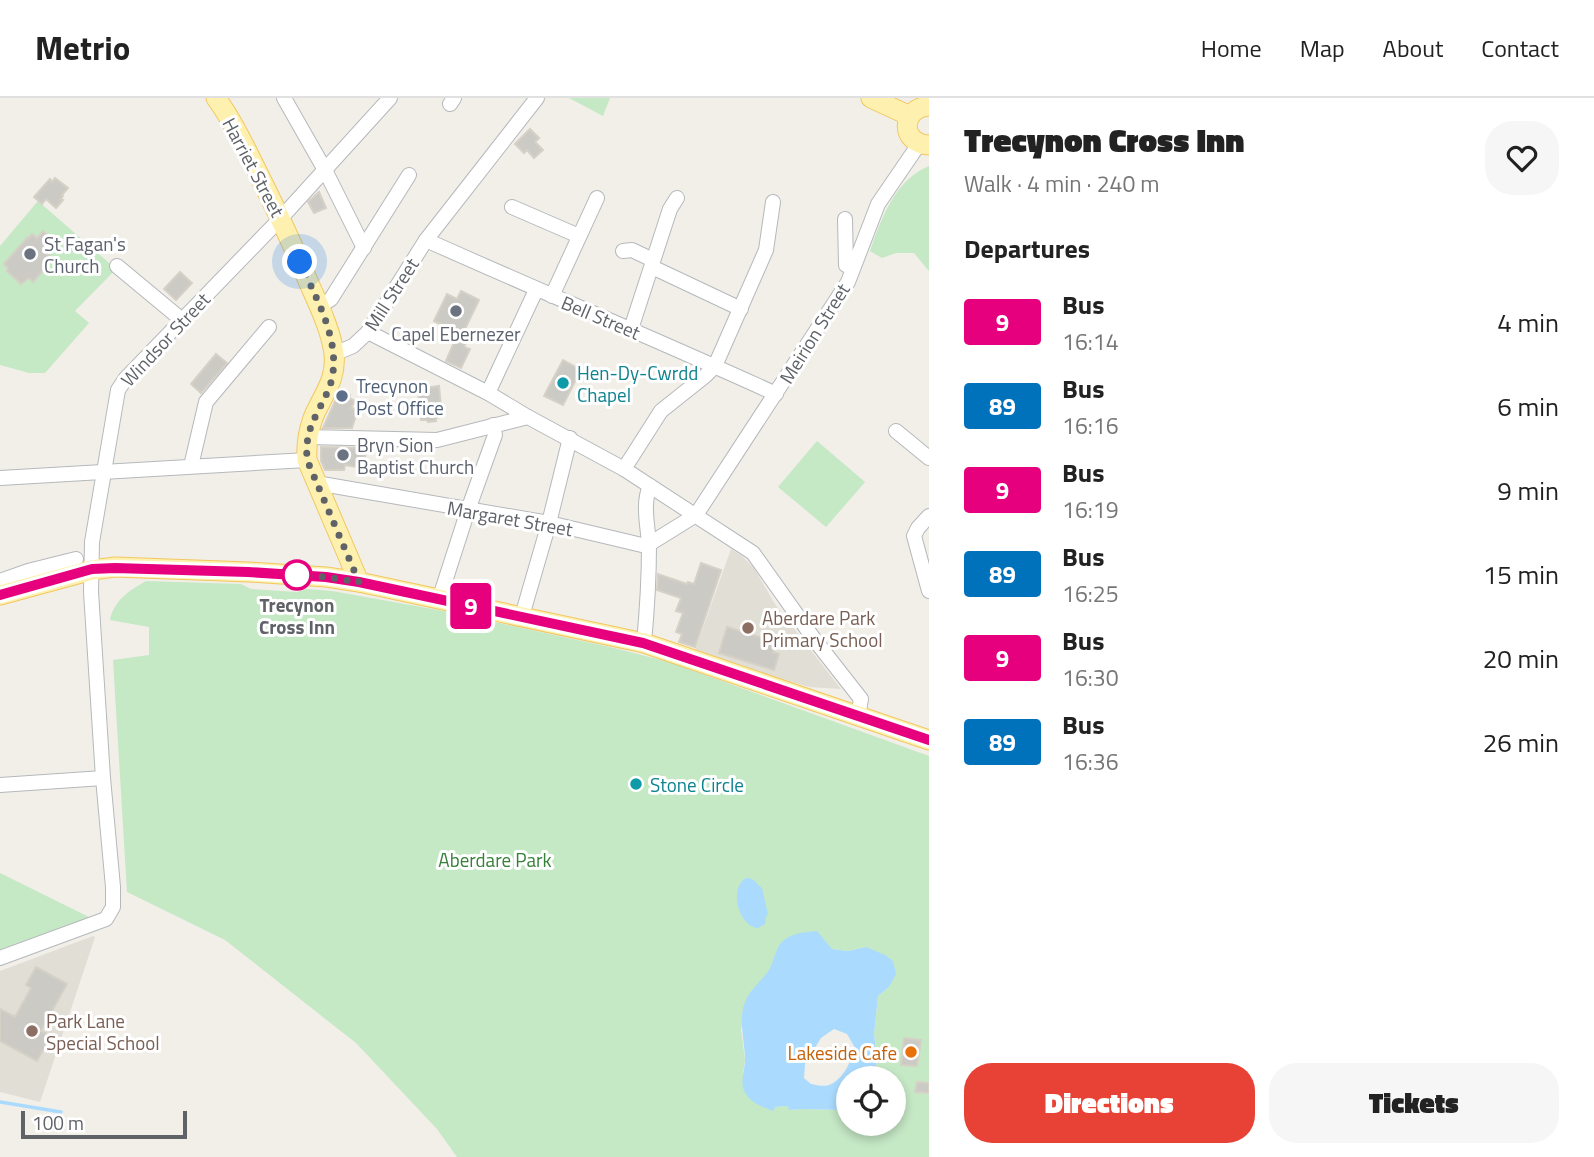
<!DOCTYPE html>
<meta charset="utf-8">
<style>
body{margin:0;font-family:"Titillium Web",sans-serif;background:#f6f6f6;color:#222;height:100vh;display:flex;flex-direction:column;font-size:26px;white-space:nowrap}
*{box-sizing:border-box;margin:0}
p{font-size:23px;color:#767676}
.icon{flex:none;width:38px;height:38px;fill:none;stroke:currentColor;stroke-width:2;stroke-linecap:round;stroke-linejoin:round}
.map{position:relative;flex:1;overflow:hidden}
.sheet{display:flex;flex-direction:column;background:#fff;width:665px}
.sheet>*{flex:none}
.badge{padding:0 14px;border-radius:5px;font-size:24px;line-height:46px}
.buttons{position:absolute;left:836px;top:968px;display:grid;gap:14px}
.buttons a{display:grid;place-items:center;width:70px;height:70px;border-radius:50%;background:#fff;box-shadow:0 4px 10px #0003;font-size:35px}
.scale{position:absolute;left:21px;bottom:18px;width:166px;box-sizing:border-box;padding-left:7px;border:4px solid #5f6368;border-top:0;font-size:19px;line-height:24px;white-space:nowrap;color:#5f6368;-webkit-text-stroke:5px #fff;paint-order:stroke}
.you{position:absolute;width:35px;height:35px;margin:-18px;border:5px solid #fff;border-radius:50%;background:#1a73e8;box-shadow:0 0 0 10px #1a73e833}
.map>.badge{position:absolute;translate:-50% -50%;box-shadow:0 0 0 4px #fff}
h2{padding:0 35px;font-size:26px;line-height:63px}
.round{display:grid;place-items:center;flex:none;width:74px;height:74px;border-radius:28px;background:#f6f6f6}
.overview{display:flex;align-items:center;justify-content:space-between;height:119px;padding:0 35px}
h1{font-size:33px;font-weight:800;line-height:52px}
.cta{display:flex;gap:14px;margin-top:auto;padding:14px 35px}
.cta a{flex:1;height:80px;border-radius:28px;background:#e84236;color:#fff;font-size:28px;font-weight:800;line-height:80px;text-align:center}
.cta a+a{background:#f6f6f6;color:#222}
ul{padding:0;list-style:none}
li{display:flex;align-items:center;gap:21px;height:84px;padding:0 35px}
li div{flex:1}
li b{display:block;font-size:26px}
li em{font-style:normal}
li .badge{min-width:77px;font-weight:700;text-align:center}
header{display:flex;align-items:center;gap:42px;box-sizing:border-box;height:98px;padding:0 35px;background:#fff;border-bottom:2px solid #e0e0e0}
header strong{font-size:33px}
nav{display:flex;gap:38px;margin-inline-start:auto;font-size:24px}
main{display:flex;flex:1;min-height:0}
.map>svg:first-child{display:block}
</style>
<header>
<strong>Metrio</strong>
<nav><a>Home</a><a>Map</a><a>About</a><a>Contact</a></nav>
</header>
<main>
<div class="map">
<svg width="929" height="1059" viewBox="0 0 929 1059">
<rect width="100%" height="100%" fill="#f1efe8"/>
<g fill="#e1ded6">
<path d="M731,451l11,7 12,12 21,36 66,85 -32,-2 -115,-34z"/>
<path d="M93,838l2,1 -55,165 -40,-10v-121z"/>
</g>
<g fill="#c5e8c5" fill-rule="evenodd">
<path d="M569,0h41l-7,18z"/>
<path d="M929,68v105l-15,-18h-18l-14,5 -12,-7c11,-32 25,-71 59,-85z"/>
<path d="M38,103l78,68 -41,42 14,12 -44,50h-16l-29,-8v-119z"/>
<path d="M817,343l48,41 -39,45 -48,-40z"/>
<path d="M146,483l95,3 10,5 46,3 9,-3 26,2 106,19 176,38 55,14 260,94v401h-472l-20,-28 -81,-86 -131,-103 -98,-48 -14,-232 36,-5v-28l-39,-7c4,-20 20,-30 36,-39zM866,849l23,40 -11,9 -4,38 3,22 -2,22h19v46h-45v-17l-4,3 -44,-1 -10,1 -4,-4 -12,1 -32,-34 2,-13 -4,-31 28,-59 63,-21 16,2z"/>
<path d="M0,775l93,46 -93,34z"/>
</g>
<g fill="#aadbfe" fill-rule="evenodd">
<path d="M746,780c9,0 10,6 16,10l6,27 -2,1 -1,8 -7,4c-19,-2 -30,-39 -12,-50z"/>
<path d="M817,833l15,18 16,2 18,-4 19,8 8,6 3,13 -7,13 -11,9 -4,38 3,22 -2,22h-26v29l-4,3 -44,-1 -11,1 -3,-4 -12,1 -2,4c-10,-4 -22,-8 -27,-17 -8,-12 0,-24 -1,-37 -1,-21 -9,-45 5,-64 6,-9 15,-16 20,-25 4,-8 6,-19 11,-25 9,-10 24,-11 36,-12zM834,931l13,5 8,14c-4,13 -11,31 -26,37 -5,2 -13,0 -18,-1l-7,-6 1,-14 16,-26z"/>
</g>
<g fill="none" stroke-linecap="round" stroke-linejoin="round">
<path stroke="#aadbfe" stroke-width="3.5" d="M0,1004l61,10"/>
</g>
<g fill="#cccac5" stroke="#d6d1c6" stroke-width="2">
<path d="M530,31l9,9 -4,4 8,8 -9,8 -7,-8 -3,3 -9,-9z"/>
<path d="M55,80l13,10 -6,7 1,1 -2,3 2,1 -7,8 -10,-9 -4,5 -8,-7 16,-18 2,3z"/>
<path d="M319,94l7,16 -12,5 -6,-11z"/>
<path d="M43,133l9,9 -9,10 10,9 -20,23 -4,-4 -8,6 -14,-13 1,-3 -4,-4 24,-27 1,1 3,-4 5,4z"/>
<path d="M180,174l12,11 -16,17 -12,-11z"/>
<path d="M461,193l18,9 -15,31 6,2 -6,14 6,2 -9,19 -15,-7 12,-28 -24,-12 13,-27 10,5z"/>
<path d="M216,256l11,9 -26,30 -10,-9z"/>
<path d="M563,262l18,10 -18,35 -19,-9z"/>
<path d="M439,288l3,31 -6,1v3l-8,1 -1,-2h-6l-3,-31z"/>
<path d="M340,292l10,5 -1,3 6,3 -4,7 7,1 -6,19h-29z"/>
<path d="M321,349l45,1 -1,13 -3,7 -17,-3 -1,5h-19l-4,-9z"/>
<path d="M701,465l20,7 -26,77 -16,-5 3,-8 -6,-2 7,-19 -7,-2 5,-13 -24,-8 1,-16 29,10 1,-2 6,2z"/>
<path d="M727,529l49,15 -3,10 6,2 -5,16 -55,-17z"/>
<path d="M36,869l31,17 -26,47 10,5 -14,25 -37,-20v-32l15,8 16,-29 -5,-3z"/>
<path d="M904,940l17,2 -4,26 -16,-1z"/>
<path d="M917,984l12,1v10l-14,-1z"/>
</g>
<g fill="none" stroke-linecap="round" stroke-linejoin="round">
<defs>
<g id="minor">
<path d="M284,0l41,72 39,78"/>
<path d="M450,6l4,-6"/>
<path d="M512,109l67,29"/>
<path d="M845,121l1,46 6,3"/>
<path d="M426,142c116,52 234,101 350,154"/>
<path d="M623,153l9,-1 21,10"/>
<path d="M117,168l65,54"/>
<path d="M652,169l89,42"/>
<path d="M552,198l45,-98"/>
<path d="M319,209l12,-8 78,-124"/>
<path d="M631,231l39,-120 7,-11"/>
<path d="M368,234l120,61 40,24"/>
<path d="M334,256l19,-8 15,-14 58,-92 111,-142"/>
<path d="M488,295l48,-103"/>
<path d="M896,333l33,27"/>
<path d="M307,339l130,3 91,-23 96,52 129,84 61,86 47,60 -3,18"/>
<path d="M191,368l15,-64 63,-75"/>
<path d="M624,371l37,-58 44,-35 10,-10 51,-116 7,-48"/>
<path d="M0,380l307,-18"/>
<path d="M316,385l233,40 97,23 50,-31 152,-233 30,-78 41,-60"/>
<path d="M929,418l-11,12 -4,8 15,55"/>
<path d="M0,483l28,-10 48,-12"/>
<path d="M439,502l29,-90 27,-75 -2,-10"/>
<path d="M522,518l27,-93 21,-85"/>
<path d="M644,545c3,-32 5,-65 5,-98 -1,-19 -7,-41 1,-59"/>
<path d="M0,687l103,-7"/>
<path d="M0,860l106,-39 7,-12v-20l-10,-109 -12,-186 1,-50 26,-152 8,-12 155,-160 109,-120"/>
</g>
<g id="major">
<path d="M216,0c15,20 26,43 37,65 18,36 36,73 52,111 10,24 26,54 29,80 3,26 -12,42 -21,64 -5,14 -7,27 -6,42l52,122"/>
<path d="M871,0l39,18"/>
<path d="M929,8c-29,2 -29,38 0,39"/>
<path d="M0,497l92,-25 23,-3 134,5 77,5 33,5 285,61 285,97"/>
</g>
</defs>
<use href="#minor" stroke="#b5b8bc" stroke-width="16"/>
<use href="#major" stroke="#f1c761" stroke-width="21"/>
<use href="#minor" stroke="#fff" stroke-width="14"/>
<use href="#major" stroke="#fef1af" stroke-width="19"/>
</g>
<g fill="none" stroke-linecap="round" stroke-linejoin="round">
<defs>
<path id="line" d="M0,497l92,-26 23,-1 133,4 78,5 33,5 284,61 286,97"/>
</defs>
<use href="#line" stroke="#fff" stroke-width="16"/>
<use href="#line" stroke="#e6007e" stroke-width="10"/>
<path stroke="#5f6368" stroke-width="7" stroke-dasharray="0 12.6" d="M297,477l29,2 33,5 -52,-122c-2,-31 8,-41 20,-67 20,-43 -10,-92 -27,-131"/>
</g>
<g fill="#6b7280" stroke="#fff" stroke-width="2.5">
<circle cx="30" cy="156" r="7"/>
<circle cx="456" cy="213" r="7"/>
<circle cx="343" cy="357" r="7"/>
</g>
<g fill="#0f9aa8" stroke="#fff" stroke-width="2.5">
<circle cx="563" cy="285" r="7"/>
<circle cx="636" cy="686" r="7"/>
</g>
<circle fill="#5c6f8a" stroke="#fff" stroke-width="2.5" cx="342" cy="298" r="7"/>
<circle fill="#fff" stroke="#e6007e" stroke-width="3.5" cx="297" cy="477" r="14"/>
<g fill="#8d6e63" stroke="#fff" stroke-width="2.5">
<circle cx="748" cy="530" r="7"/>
<circle cx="32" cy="933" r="7"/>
</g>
<circle fill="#e8710a" stroke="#fff" stroke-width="2.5" cx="911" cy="954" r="7"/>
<g text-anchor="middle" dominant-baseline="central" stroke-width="6" stroke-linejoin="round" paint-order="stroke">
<g font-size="19" fill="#5f6368" stroke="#fff">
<text transform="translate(254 69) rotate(62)">Harriet Street</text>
<text transform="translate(391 196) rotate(-57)">Mill Street</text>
<text transform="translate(601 219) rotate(23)">Bell Street</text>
<text transform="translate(814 235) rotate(-58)">Meirion Street</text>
<text transform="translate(165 241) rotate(-47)">Windsor Street</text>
<text transform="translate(510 420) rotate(10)">Margaret Street</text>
</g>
<g font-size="19" fill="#5b616d" stroke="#fff" text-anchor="start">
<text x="44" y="145">St Fagan's<tspan x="44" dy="22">Church</tspan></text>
<text x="456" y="235" text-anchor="middle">Capel Ebernezer</text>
<text x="357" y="346">Bryn Sion<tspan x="357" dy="22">Baptist Church</tspan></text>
</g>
<g font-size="19" fill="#0d838f" stroke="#fff" text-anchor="start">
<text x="577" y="274">Hen-Dy-Cwrdd<tspan x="577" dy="22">Chapel</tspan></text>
<text x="650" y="686">Stone Circle</text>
</g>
<g font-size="19" fill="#4e5e75" stroke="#fff" text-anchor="start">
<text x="356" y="287">Trecynon<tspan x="356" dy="22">Post Office</tspan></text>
</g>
<g font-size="19" font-weight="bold" fill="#5f6368" stroke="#fff">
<text x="297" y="506">Trecynon<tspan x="297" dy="22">Cross Inn</tspan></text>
</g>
<g font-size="19" fill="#785e54" stroke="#fff" text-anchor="start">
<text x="762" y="519">Aberdare Park<tspan x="762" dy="22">Primary School</tspan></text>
<text x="46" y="922">Park Lane<tspan x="46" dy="22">Special School</tspan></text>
</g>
<g font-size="19" fill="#358138" stroke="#fff">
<text x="495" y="761">Aberdare Park</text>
</g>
<g font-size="19" fill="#c56008" stroke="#fff" text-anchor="end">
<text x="897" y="954">Lakeside Cafe</text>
</g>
</g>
</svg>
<div class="buttons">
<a><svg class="icon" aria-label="locate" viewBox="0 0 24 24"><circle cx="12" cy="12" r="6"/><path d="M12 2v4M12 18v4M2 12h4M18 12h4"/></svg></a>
</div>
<div class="scale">100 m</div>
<div class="you" style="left:300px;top:164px"></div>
<b class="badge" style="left:471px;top:508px;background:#e6007e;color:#fff">9</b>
</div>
<section class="sheet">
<div class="overview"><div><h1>Trecynon Cross Inn</h1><p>Walk · 4 min · 240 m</p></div><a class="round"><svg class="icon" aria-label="heart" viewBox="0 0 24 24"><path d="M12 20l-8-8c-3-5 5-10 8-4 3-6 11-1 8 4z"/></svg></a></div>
<h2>Departures</h2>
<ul>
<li><span class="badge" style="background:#e6007e;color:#fff">9</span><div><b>Bus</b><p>16:14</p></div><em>4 min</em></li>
<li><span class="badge" style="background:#0072bc;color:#fff">89</span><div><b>Bus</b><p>16:16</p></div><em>6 min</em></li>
<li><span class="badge" style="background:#e6007e;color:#fff">9</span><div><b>Bus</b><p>16:19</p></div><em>9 min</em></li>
<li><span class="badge" style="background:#0072bc;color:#fff">89</span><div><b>Bus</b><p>16:25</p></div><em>15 min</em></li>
<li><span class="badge" style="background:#e6007e;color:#fff">9</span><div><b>Bus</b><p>16:30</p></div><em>20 min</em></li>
<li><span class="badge" style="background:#0072bc;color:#fff">89</span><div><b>Bus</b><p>16:36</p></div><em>26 min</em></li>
</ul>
<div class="cta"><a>Directions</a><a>Tickets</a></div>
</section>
</main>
